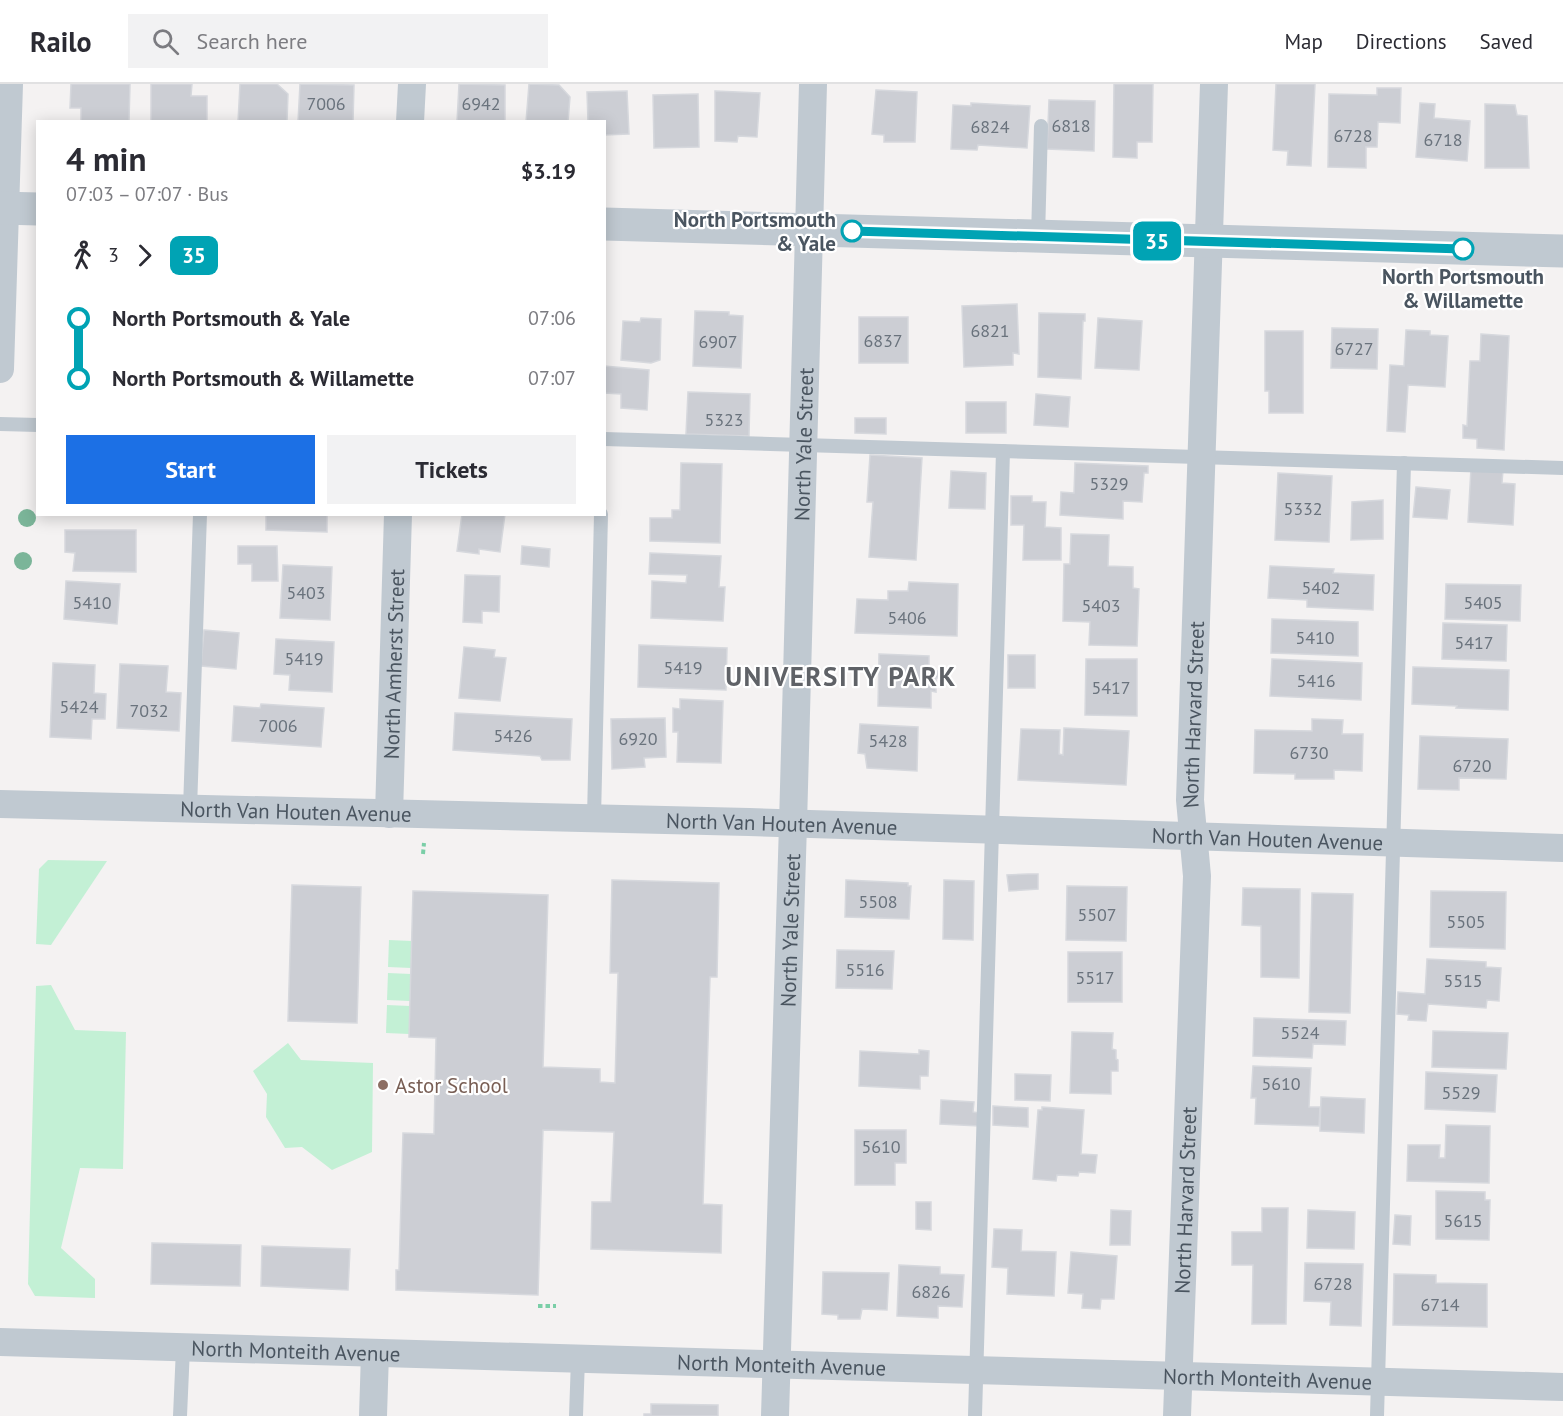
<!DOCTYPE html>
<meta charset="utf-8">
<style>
body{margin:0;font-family:"PT Sans",sans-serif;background:#f2f2f3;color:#2b2b33;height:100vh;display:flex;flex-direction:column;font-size:22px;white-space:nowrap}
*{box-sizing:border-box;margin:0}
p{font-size:20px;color:#7c7c81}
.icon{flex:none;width:33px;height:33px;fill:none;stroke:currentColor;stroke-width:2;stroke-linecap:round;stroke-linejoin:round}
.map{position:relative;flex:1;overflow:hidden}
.panel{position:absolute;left:36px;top:36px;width:570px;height:396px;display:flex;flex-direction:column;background:#fff;border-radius:0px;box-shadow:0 3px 15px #0003}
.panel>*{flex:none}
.badge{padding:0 12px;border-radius:9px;font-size:21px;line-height:39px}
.map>.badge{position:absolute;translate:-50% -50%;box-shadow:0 0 0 3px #fff}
.legs{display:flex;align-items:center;gap:9px;height:66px;padding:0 30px;font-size:20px}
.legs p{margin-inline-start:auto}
.head{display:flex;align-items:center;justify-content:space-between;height:102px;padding:0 30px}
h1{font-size:33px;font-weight:700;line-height:45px}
.action{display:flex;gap:12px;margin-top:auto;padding:12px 30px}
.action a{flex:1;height:69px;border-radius:0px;background:#1c70e5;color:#fff;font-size:24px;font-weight:700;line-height:69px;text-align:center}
.action a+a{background:#f2f2f3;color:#2b2b33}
ul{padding:0 30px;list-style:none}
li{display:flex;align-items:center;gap:21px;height:60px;font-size:22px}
li i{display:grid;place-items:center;width:9px;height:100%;margin:0 8px;background:currentColor}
li i::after{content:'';width:15px;height:15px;margin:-8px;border:4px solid;border-radius:50%;background:#fff}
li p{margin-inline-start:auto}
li:first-child i{background:linear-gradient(#0000 50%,currentColor 0)}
li:last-child i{background:linear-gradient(currentColor 50%,#0000 0)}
header{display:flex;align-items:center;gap:36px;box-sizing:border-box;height:84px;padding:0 30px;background:#fff;border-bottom:2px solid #e1e1e2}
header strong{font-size:28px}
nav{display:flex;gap:33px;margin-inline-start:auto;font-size:21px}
.search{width:420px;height:54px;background:#f2f2f3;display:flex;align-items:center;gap:15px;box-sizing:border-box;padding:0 21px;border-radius:0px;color:#7c7c81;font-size:22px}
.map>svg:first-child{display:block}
</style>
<header>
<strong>Railo</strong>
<div class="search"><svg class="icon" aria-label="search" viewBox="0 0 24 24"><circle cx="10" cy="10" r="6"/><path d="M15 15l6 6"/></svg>Search here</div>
<nav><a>Map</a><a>Directions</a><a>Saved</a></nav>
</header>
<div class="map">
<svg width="1563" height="1332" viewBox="0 0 1563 1332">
<rect width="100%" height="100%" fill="#f4f2f2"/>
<g fill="#c3f0d5">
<path d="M48,776l59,1 -56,84 -15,-1 3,-75z"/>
<path d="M389,856l23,1 -1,27 -23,-1z"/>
<path d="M388,889l23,1 -1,27 -23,-1z"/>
<path d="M51,901l24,45 51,2 -3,137 -43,-1 -19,80 34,31v19l-60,-2 -7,-12 8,-298z"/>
<path d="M387,921l23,1 -1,28 -23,-1z"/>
<path d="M288,959l13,17 72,3 -1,89 -40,18 -30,-23 -17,1 -19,-31 1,-23 -14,-23z"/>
</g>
<g fill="#ccced4" stroke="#d6d8dd" stroke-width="1.5">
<path d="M71,0h59l-1,38h-48v-14h-11z"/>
<path d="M151,0h41l-1,12h16v26h-56z"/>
<path d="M240,0h37l11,10 -1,28h-49z"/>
<path d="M300,0l54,1 -1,37h-55z"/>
<path d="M459,0l46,1v37h-48z"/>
<path d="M529,0l30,1 11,12 -2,25h-42z"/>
<path d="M1114,0h39l-1,58h-15v16l-24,-1z"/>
<path d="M1276,0h39l-4,82 -24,-1 1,-14 -15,-1z"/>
<path d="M1377,4h24l-1,35 -22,-1 -1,25h-11v21l-38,-1 1,-73 48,1z"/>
<path d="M876,6l41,2 -2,50h-31v-7l-12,-1z"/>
<path d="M627,7l2,43 -25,1v-13h-16l-1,-30z"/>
<path d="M715,7l45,2 -3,44 -19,-1 -1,6 -22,-1z"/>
<path d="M698,10l1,53 -45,1 -1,-53z"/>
<path d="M1049,16l46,1 -1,50 -47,-2z"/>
<path d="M971,19l59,3 -3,42 -49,-3 -1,5 -26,-1 2,-44 18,1z"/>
<path d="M1420,19l15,1 -1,14 36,3 -3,40 -51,-4z"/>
<path d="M1485,20l30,1 2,10 10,1 2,52h-44z"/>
<path d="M1017,220l2,50 -6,-1v12l-49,2 -2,-61z"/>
<path d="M695,227l34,1v3l14,1 -2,52 -48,-2z"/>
<path d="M1039,229l46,1v7h-2l-2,58 -43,-2z"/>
<rect x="859" y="233" width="49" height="46"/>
<path d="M641,234l20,1 -1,41 -9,3 -30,-3 2,-39 17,1z"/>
<path d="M1098,234l44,3 -3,49 -44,-2z"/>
<path d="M1332,244l46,1 -1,40 -46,-1z"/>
<path d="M1406,246l24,1v4l18,1 -3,51 -37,-2 -3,47 -18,-1 3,-66 14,1z"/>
<path d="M1265,247h38v82h-34v-22h-4z"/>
<path d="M1481,250l28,2 -5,114 -27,-2v-9l-14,-1v-13l4,1 3,-65h10z"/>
<path d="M604,282l45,4 -2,40 -26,-2v-14l-17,-1z"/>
<path d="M688,308l62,2 -1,42 -63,-2z"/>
<path d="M1036,310l34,3 -2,30 -34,-2z"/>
<rect x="966" y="318" width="40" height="31"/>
<path d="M855,334h31v16l-31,-1z"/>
<path d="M870,371l52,3 -6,102 -47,-3 4,-55h-6z"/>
<path d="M681,379l41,1 -2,79 -70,-2v-23h22v-8h8z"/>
<path d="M1075,379l73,3v7h-4l-2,29 -19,-1v18l-63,-4 1,-23 13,1z"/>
<path d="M1471,384l32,2 -1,13 13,1 -2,41 -45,-3z"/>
<path d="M951,387l35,2 -1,36 -36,-1z"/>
<path d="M1278,389l54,3 -3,66 -54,-2z"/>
<path d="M1416,403l34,3 -3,29 -34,-2z"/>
<path d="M1011,412h21v6h14l-1,25 16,1v32h-38l1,-35h-13z"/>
<path d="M1383,416v39l-32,1 1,-38z"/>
<path d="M266,430h61v18l-61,-2z"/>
<path d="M462,430h43l-5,38 -21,-3v5l-22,-3z"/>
<path d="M65,446h71v42l-63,-1 2,-18 -10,-1z"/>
<path d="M1071,450l38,1 -1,31 25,1v21l6,1 -2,57 -48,-1 1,-23 -27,-1 1,-57h6z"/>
<path d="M238,462h39l1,35h-26v-17h-14z"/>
<path d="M522,462l28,3 -1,18 -28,-3z"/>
<path d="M650,469l71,3 -2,31h6l-2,34 -72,-3 1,-37 34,2 1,-8 -38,-1z"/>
<path d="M283,481l49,2 -2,53 -50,-2z"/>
<path d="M1270,482l64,3 -1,4 41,2 -1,35 -66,-3v-7l-39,-2z"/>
<path d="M465,491l35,1 -1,36 -17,-1v12l-19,-1z"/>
<path d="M66,497l54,3 -3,40 -53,-5z"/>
<path d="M909,498l49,2 -1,52 -102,-3 2,-34 31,1v-9h20z"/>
<path d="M1446,500l75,1 -1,36 -75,-2z"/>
<path d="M1272,535l86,3v34l-87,-3z"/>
<path d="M1443,539l64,2 -1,36 -64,-2z"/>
<path d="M204,546l35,3 -3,36 -35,-3z"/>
<path d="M276,555l58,3 -2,50 -43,-2 1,-15 -16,-1z"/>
<path d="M639,561l88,3 -1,42 -88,-3z"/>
<path d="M464,563l31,3 -1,7 12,1 -6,43 -41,-3z"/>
<path d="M879,570l50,2v15h13v7h-6v14l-5,-1v17l-53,-2z"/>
<rect x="1008" y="571" width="27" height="33"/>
<path d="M1086,575h51v57l-52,-1z"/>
<path d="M1272,575l90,4 -1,37 -91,-4z"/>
<path d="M53,579l42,2 -1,28 12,1 -1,25h-13l-1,20 -41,-2z"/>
<path d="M120,580l48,2 -2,26 15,1 -2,38 -62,-3z"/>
<path d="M1413,583l96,3 -1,40 -52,-2 1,-2 -45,-2z"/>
<path d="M680,615l43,2 -2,62 -44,-1 1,-30h-5v-24l7,1z"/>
<path d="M261,620l63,4 -3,39 -89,-6 2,-35 26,2z"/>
<path d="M455,629l117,6 -2,41h-28l-2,-4 -87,-6z"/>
<path d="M665,634l1,39 -22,1 1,9 -33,2 -1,-50z"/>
<path d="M1312,635l31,1 -1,14h21l-1,37 -28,-1v9h-39v-5l-41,-1 1,-43 57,1z"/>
<path d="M860,640l58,3 -1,44 -50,-3 -2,-14 -7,-1z"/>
<path d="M1064,644l65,3 -3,54 -108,-5 3,-51 39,1 -1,24 4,1z"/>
<path d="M1420,652l88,3 -2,40 -47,-1v12l-41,-1z"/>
<path d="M1028,790h10v15l-29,2 -2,-16z"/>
<path d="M612,796l107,3 -2,94h-7l-7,227 19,1 -1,48 -130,-4 1,-47h19l3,-70 -71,-2 -5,165 -142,-5v-20h3l4,-137 31,1 2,-96 -27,-1 4,-146 135,4 -5,172 57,2v13l15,1 3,-110h-8z"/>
<path d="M846,796l62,3v3h3l-2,33 -64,-2z"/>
<path d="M944,796l30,1 -1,59 -30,-1z"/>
<path d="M292,801l69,2 -4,136 -69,-2z"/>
<path d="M1067,802l60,1 -1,54 -60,-1z"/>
<path d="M1243,804l57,1 -1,89 -38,-1v-51l-19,-1z"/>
<path d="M1431,807l75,1 -1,57 -75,-2z"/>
<path d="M1312,809l41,1 -3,119 -41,-1z"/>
<path d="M837,866l57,1 -2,38 -56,-1z"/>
<rect x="1068" y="868" width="54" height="50"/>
<path d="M1427,875l59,3v5l15,1 -2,33 -12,-1 -1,8 -58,-4 -2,17 -18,-1 1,-5 -12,-1 1,-22 27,2z"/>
<path d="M1254,934l92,3 -1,24 -32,-1 -1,14 -59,-2z"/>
<path d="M1433,947l75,2 -2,36 -74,-2z"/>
<path d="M1072,948l41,1 -1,16 4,1v9l2,1v11h-7v23l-41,-1z"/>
<path d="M919,966l10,1 -1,25h-8v13l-61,-3 1,-35 59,3z"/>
<path d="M1253,982l58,2 -2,39h11l-1,19 -64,-2 1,-26h-5z"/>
<path d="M1426,988l71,3 -2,37 -70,-3z"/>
<path d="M1015,990l36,1 -1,26 -35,-1z"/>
<path d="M1321,1013l44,2 -1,34 -44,-2z"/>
<path d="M941,1016l33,2 -1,10 6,1v13l-39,-2z"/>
<path d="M993,1022l35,2v19l-35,-2z"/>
<path d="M1042,1023l42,3 -3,44 16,1 -2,18 -16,-1 -1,4 -21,-1 -1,6 -23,-2 5,-69h4z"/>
<path d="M1446,1041l44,1 -1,57 -82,-2 1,-36h32l-1,13h6z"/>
<path d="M855,1046h51v33h-11v22h-40z"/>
<path d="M1436,1107l49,1v8h5l-1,40 -53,-1z"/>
<path d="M916,1118h15v28l-15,-1z"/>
<path d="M1262,1124h26l-2,116h-34l1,-59h-21v-33h30z"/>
<path d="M1111,1126l20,1 -1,34h-20z"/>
<path d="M1308,1126l47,2 -1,37 -47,-1z"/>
<path d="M1395,1131l16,1 -1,29 -17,-1z"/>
<path d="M994,1145l28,1 -1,21 35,1 -2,44 -47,-2 1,-26 -16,-1z"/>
<path d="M152,1159l89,2 -1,41 -89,-2z"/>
<path d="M262,1162l88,3 -2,41 -87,-4z"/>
<path d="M1071,1168l46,4 -3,43h-13l-1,10 -18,-1 1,-14 -15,-1z"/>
<path d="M1305,1179l58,1 -2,62 -31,-1 1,-23 -27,-1z"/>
<path d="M899,1181l41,2v7l24,1 -2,32 -24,-1v12l-41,-2z"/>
<path d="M823,1188l66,1 -2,37 -25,-1 -2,10h-22v-4l-16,-1z"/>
<path d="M1394,1190l42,1v8l51,1v43l-94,-2z"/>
<path d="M651,1320l67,1v11h-74v-2h7z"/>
</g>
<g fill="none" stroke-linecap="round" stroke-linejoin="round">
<g stroke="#7acea7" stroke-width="4" stroke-dasharray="4.5 3" stroke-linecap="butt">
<path d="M423,770l1,-11"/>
<path d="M538,1222h18"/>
</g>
<g stroke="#c0c9d1" stroke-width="14">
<path d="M1038,153l3,-111"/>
<path d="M0,340l38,1"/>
<path d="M604,355l959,29"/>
<path d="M190,725l10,-295"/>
<path d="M594,734l7,-304"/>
<path d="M180,1332l3,-68"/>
<path d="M576,1332l2,-57"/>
<path d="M975,1332l28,-965"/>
<path d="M1377,1332l27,-953"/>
</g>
<g stroke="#c0c9d1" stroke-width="28">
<path d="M410,38l2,-38"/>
<path d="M0,285l9,-285"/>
<path id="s1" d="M0,720l749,18 814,26"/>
<path id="s2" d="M389,730l9,-300"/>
<path id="s3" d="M0,1258l1563,45"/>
<path d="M373,1332l2,-63"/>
<path id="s4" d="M775,1332l18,-592 20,-740"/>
<path id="s5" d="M1177,1332l20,-540 -7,-76 24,-716"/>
</g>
<g stroke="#c0c9d1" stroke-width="33">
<path d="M0,124l38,1"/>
<path d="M604,140l959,27"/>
</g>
</g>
<g fill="#7bb599">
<circle cx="27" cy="434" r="9"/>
<circle cx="23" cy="477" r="9"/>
</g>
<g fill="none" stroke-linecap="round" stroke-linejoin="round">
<defs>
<path id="line-1" d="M852,147l611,18"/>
</defs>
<use href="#line-1" stroke="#fff" stroke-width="14"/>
<use href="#line-1" stroke="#00a3b4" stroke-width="9"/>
</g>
<g fill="#fff" stroke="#00a3b4" stroke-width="3">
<circle cx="852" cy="147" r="10"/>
<circle cx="1463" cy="165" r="10"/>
</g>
<circle fill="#8d6e63" stroke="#fff" stroke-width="2" cx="383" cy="1001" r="6"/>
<g text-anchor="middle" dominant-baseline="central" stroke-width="4.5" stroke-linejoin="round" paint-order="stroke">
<g font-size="18" fill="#6a737d">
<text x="326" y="19">7006</text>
<text x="481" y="19">6942</text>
<text x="1071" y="41">6818</text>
<text x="990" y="42">6824</text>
<text x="1353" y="51">6728</text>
<text x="1443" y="55">6718</text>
<text x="990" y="246">6821</text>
<text x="883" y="256">6837</text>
<text x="718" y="257">6907</text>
<text x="1354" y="264">6727</text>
<text x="724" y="335">5323</text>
<text x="1109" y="399">5329</text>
<text x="1303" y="424">5332</text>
<text x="1321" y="503">5402</text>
<text x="306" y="508">5403</text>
<text x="92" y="518">5410</text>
<text x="1483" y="518">5405</text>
<text x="1101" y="521">5403</text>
<text x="907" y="533">5406</text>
<text x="1315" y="553">5410</text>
<text x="1474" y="558">5417</text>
<text x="304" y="574">5419</text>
<text x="683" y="583">5419</text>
<text x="1316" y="596">5416</text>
<text x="1111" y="603">5417</text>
<text x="79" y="622">5424</text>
<text x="149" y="626">7032</text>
<text x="278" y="641">7006</text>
<text x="513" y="651">5426</text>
<text x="638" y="654">6920</text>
<text x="888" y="656">5428</text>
<text x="1309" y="668">6730</text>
<text x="1472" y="681">6720</text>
<text x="878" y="817">5508</text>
<text x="1097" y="830">5507</text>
<text x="1466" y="837">5505</text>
<text x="865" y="885">5516</text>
<text x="1095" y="893">5517</text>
<text x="1463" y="896">5515</text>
<text x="1300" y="948">5524</text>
<text x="1281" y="999">5610</text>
<text x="1461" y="1008">5529</text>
<text x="881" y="1062">5610</text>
<text x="1463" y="1136">5615</text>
<text x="1333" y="1199">6728</text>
<text x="931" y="1207">6826</text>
<text x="1440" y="1220">6714</text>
</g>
<g font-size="21" font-weight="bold" fill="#4a5560" stroke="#fff" text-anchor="end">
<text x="836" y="135">North Portsmouth<tspan x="836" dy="24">&amp; Yale</tspan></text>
<text x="1463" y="192" text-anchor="middle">North Portsmouth<tspan x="1463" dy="24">&amp; Willamette</tspan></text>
</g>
<g font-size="21" fill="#4a5560" stroke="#fff">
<text stroke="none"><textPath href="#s4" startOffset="972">North Yale Street</textPath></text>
<text stroke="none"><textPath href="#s2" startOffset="150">North Amherst Street</textPath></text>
<text stroke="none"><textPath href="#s5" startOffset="702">North Harvard Street</textPath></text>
<text stroke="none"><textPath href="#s1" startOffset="296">North Van Houten Avenue</textPath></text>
<text stroke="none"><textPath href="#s1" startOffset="782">North Van Houten Avenue</textPath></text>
<text stroke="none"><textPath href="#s1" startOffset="1268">North Van Houten Avenue</textPath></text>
<text stroke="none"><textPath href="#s4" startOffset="486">North Yale Street</textPath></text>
<text stroke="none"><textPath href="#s5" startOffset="216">North Harvard Street</textPath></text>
<text stroke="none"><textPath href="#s3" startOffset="296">North Monteith Avenue</textPath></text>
<text stroke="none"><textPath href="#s3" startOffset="782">North Monteith Avenue</textPath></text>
<text stroke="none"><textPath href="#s3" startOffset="1268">North Monteith Avenue</textPath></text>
</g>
<g font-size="21" fill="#785e54" stroke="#fff" text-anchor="start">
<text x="395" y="1001">Astor School</text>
</g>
<g font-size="27" font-weight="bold" letter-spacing="1.5" fill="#5f6267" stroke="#fff">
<text x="841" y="592">UNIVERSITY PARK</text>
</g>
</g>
</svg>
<b class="badge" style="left:1157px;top:157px;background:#00a3b4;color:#fff">35</b>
<section class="panel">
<div class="head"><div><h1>4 min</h1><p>07:03 – 07:07 · Bus</p></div><b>$3.19</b></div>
<div class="legs"><svg class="icon" aria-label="walk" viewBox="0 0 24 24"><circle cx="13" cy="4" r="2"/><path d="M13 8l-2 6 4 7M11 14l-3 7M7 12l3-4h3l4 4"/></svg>3<svg class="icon" aria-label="forward" viewBox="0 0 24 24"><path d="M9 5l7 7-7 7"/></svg><b class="badge" style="background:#00a3b4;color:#fff">35</b></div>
<ul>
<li><i style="color:#00a3b4"></i><b>North Portsmouth &amp; Yale</b><p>07:06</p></li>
<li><i style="color:#00a3b4"></i><b>North Portsmouth &amp; Willamette</b><p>07:07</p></li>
</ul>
<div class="action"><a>Start</a><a>Tickets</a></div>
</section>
</div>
